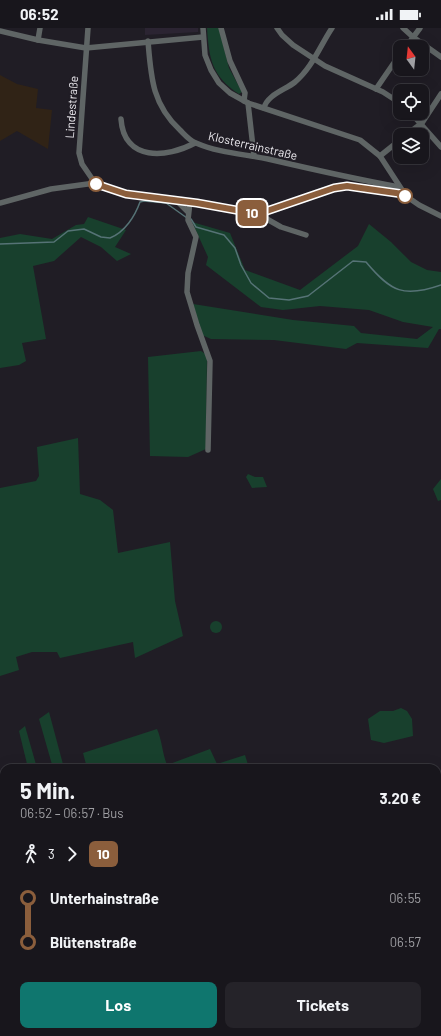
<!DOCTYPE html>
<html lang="de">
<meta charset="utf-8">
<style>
body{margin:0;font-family:Barlow,sans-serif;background:#252329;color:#f1f3f6;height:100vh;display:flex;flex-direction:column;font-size:15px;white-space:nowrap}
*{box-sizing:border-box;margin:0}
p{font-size:13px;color:#9f9fa3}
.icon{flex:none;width:22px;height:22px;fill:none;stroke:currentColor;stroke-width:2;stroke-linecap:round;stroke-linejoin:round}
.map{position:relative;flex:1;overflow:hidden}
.drawer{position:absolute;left:0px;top:736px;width:441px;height:272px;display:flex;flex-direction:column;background:#18161c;border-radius:12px 12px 0 0;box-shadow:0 4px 16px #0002,0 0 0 1px #36353b}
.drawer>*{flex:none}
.badge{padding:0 8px;border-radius:6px;font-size:14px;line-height:26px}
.needle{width:26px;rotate:345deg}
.buttons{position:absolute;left:393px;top:12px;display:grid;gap:8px}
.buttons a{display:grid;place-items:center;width:36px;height:36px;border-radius:8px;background:#18161c;box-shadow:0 4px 16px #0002,0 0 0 1px #36353b;font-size:20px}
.map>.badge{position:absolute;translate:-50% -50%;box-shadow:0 0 0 2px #fff}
.legs{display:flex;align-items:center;gap:6px;height:44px;padding:0 20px;font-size:13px}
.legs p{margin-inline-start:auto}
.overview{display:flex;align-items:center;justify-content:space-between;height:68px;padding:0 20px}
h1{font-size:22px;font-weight:700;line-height:30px}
.button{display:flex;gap:8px;margin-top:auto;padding:8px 20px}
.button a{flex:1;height:46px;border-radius:8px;background:#0f766e;color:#fff;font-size:16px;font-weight:700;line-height:46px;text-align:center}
.button a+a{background:#252329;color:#f1f3f6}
ul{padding:0 20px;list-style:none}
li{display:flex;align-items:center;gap:14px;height:44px;font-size:15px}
li i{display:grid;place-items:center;width:6px;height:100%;margin:0 5px;background:currentColor}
li i::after{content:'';width:10px;height:10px;margin:-5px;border:3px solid;border-radius:50%;background:#18161c}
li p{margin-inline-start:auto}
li:first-child i{background:linear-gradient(#0000 50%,currentColor 0)}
li:last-child i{background:linear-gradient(currentColor 50%,#0000 0)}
.status{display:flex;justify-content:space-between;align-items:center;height:28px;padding:0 20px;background:#18161c;direction:ltr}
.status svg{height:11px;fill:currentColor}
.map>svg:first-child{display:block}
</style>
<div class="status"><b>06:52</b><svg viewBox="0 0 49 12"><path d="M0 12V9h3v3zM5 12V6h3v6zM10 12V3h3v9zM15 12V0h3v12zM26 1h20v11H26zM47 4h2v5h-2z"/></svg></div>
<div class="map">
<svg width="441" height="1008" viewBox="0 0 441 1008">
<rect width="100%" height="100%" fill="#201d25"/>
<path fill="#302316" d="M0,47l17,9 21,5 -2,19 16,2 -4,39 -31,-18 -17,10z"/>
<path fill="#2b2432" d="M145,0h53v4l-53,3z"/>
<g fill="#18402d">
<path d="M207,0h12l10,40 13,24 -3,2c-27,-18 -30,-35 -32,-66z"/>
<path d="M88,189l38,13 -11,17 16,7 -14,7 -16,-14 -20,-10 -27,24 -21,5 13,73 -24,4 4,18 -7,4 -19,3v-130l20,-4 32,5 24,-14 8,-1z"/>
<path d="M192,194l38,11 15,37 55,20 58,-44 11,-22 22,18 20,20 16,8 14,2v57h-2l-11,19 -71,-5 -11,6 -72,-9 -63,-1 -9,-4 -9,-31 100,16 61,6 7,7 56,6 16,-12 -30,-5 -34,-12 -49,-4 -37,4 -22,-3 -55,-42 2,-8z"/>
<path d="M201,323l6,4 -1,94 -18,8 -38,-1 -2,-99z"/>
<path d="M78,410l2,56 20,6 13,10 5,43 52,-11 5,59 8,35 -48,22 -2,-16 -73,16 -3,-6h-25l-16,5 3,13 -19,6v-188l36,-7 3,-5 -2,-29z"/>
<path d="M248,446l7,3h8l4,10 -15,1 -6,-11z"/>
<path d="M441,451v21l-3,1 -5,-12z"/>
<circle cx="216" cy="599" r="6"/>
<path d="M401,680l6,3 5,8 1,17 -29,7 -13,-3 -3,-21 12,-8h13z"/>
<path d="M49,684l15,56h-11l-14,-49z"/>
<path d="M25,698l12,42h-9l-9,-37z"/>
<path d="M157,701c5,11 5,23 10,36l43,-16 7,15 28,-9 4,13h-162l-4,-15z"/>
<rect x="437" y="755" width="4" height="59"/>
<path d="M0,760l4,12v82l-3,1z"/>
<path d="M437,852l4,1v155h-110l2,-4h104z"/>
<path d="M119,1004h44l-4,4h-42z"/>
<path d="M211,1004h22l-8,4h-23z"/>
</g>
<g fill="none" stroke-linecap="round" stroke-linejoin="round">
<g stroke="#567376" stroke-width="1.5">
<path d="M191,191l5,8 28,8 11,13 6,17 10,18 18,15 20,2 19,-4 45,-35 13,1c25,30 38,36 75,23"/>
<path d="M0,216l54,-2 14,-11 16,-2 17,8 9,1c15,-6 25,-22 30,-36l4,-1 22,2 21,15"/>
</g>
<g stroke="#5f6565" stroke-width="5.5">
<path d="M88,0l-9,125 3,11 13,19"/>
<path d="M203,0l2,27 6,15 8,13 11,10 18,10 112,37 20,16 26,40 13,9 22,11"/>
<path d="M221,0l9,33 15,32 -1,8"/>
<path d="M277,0l5,7 11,10 32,21 58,26 17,11"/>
<path d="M403,0l10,9 28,20"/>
<path d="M0,3l38,9 48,8 117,-11"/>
<path d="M38,12l2,-12"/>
<path d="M148,13c3,36 4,63 32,89 5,5 10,11 16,13 23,10 48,11 72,16 43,10 87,20 131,28"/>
<path d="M406,19l14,-19"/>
<path d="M376,61l24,-35"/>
<path d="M248,75l6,53"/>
<path d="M264,80c3,-13 21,-18 31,-26 17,-14 25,-36 37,-54"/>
<path d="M411,85l30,34"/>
<path d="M121,91c3,43 46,39 74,24"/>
<path d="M406,107l16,-12 19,-29"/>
<path d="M380,128l20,-16"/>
<path d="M177,173l11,11"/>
<path d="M190,174l-2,18 8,17 -8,36 -1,19 10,33 13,36 -2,89"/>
<path d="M0,175l51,-14 44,-6 31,11 71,9 61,11 76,-26 13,-2 56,8"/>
<path d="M258,186l23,13 25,8"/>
</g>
</g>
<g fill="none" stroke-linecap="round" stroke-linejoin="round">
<defs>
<path id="line-1" d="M96,156l30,10 71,9 61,11 76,-26 13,-2 56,8 2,2"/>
</defs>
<use href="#line-1" stroke="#fff" stroke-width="9"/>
<use href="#line-1" stroke="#8b5e3c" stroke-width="6"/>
</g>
<g fill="#fff" stroke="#8b5e3c" stroke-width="2">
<circle cx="96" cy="156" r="7"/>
<circle cx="405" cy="168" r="7"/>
</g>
<g text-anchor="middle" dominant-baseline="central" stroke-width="4" stroke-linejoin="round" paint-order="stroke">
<g font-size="12" fill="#edebf0" stroke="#201d25">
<text transform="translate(71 79) rotate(-86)">Lindestraße</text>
<text transform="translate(253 117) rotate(13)">Klosterrainstraße</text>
</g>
</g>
</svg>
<div class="buttons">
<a><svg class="needle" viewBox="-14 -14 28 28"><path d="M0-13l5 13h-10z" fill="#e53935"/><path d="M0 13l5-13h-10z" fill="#9f9fa3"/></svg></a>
<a><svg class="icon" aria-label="locate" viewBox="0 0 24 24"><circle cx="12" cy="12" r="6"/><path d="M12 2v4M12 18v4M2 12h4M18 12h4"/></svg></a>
<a><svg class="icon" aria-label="layers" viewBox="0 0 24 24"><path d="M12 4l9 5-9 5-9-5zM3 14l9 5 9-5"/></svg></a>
</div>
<b class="badge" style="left:252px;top:185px;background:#8b5e3c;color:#fff">10</b>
<section class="drawer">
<div class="overview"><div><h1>5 Min.</h1><p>06:52 – 06:57 · Bus</p></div><b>3.20 €</b></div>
<div class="legs"><svg class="icon" aria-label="walk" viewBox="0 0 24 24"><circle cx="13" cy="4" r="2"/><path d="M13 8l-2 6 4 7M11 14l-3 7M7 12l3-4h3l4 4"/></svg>3<svg class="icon" aria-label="forward" viewBox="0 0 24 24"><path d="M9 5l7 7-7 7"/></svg><b class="badge" style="background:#8b5e3c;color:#fff">10</b></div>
<ul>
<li><i style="color:#8b5e3c"></i><b>Unterhainstraße</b><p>06:55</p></li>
<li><i style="color:#8b5e3c"></i><b>Blütenstraße</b><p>06:57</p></li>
</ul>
<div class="button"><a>Los</a><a>Tickets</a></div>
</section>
</div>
